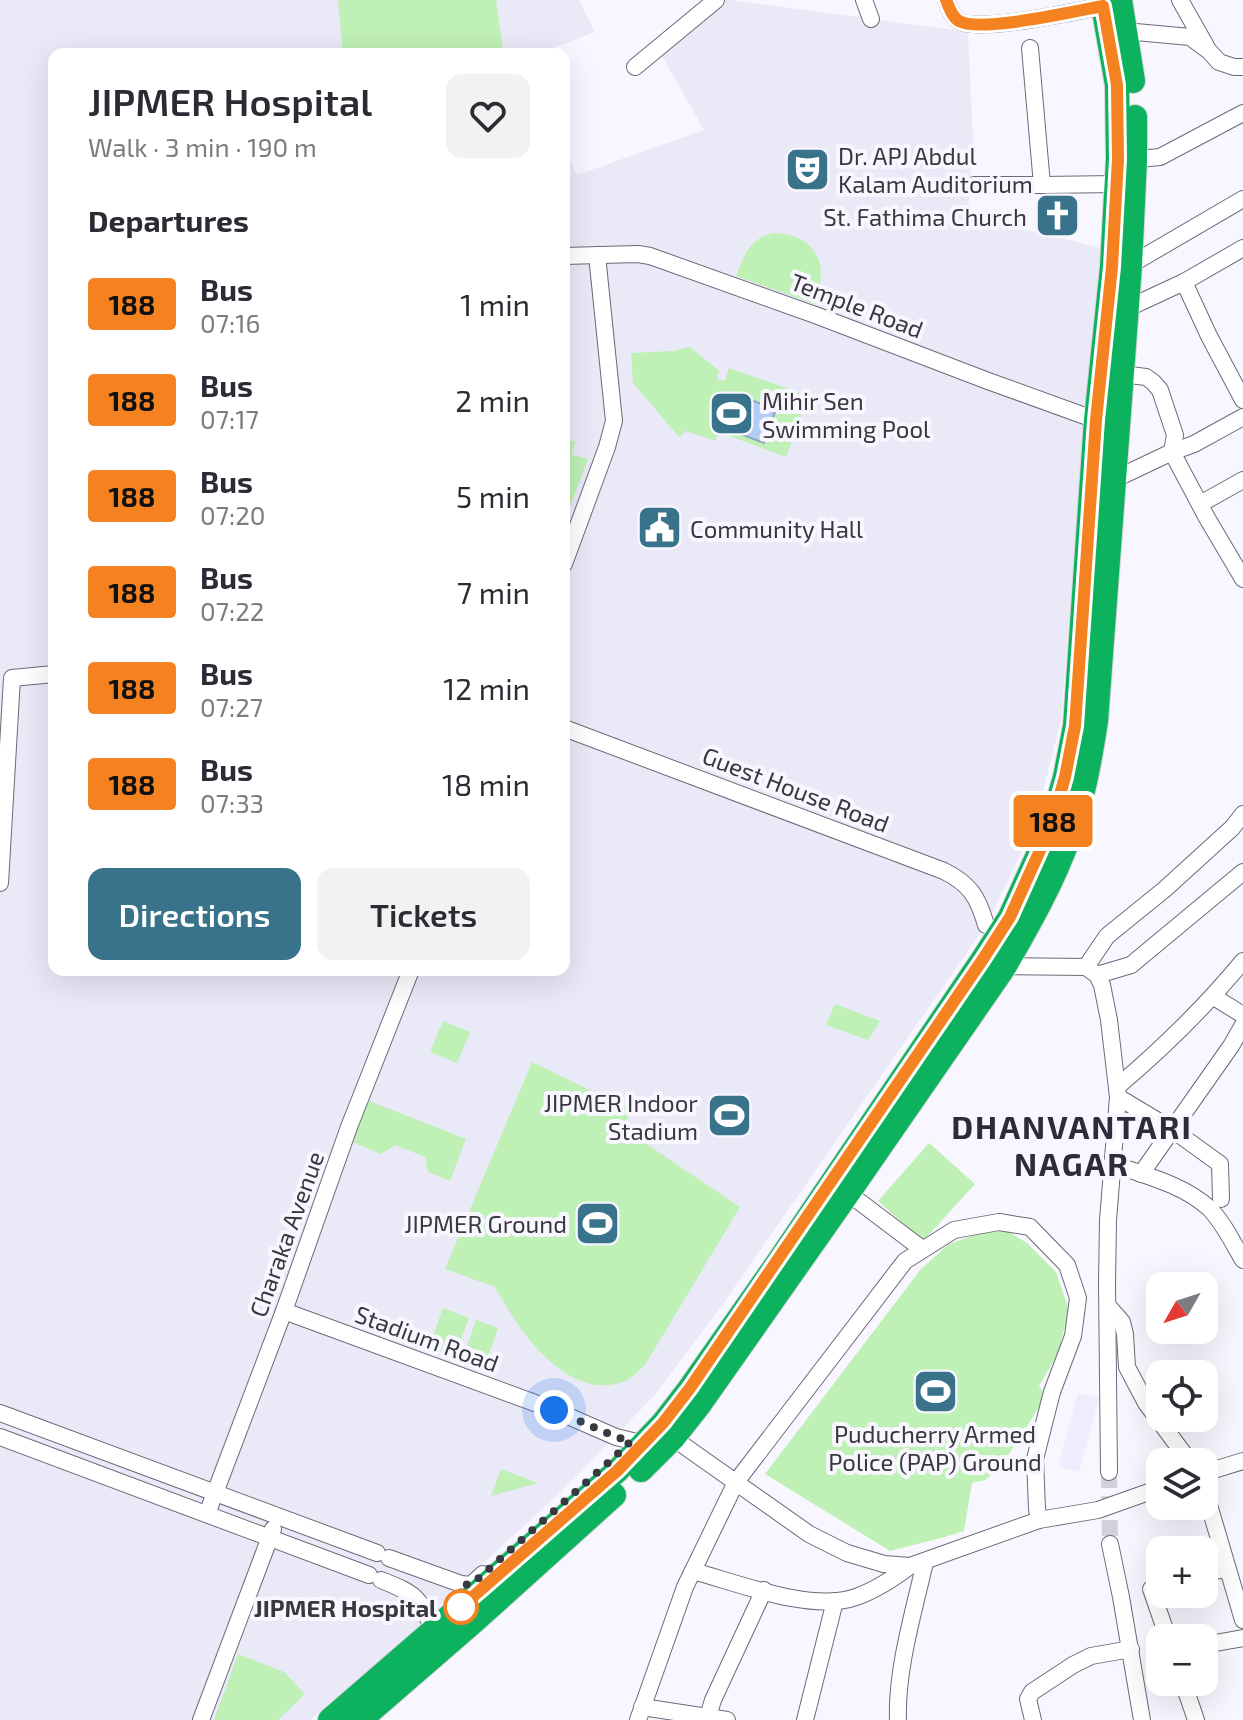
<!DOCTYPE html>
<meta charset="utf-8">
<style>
body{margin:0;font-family:"Exo 2",sans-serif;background:#f2f2f3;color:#2b2b33;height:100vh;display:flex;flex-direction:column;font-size:30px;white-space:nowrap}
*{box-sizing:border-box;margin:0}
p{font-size:26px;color:#7c7c81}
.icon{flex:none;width:44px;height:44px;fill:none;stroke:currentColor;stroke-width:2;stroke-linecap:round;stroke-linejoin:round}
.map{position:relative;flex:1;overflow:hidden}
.details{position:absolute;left:48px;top:48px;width:522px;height:928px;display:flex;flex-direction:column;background:#fff;border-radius:16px;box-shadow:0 8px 32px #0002}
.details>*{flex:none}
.badge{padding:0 16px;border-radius:6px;font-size:28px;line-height:52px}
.needle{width:52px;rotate:231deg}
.tools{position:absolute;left:1146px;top:1272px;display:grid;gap:16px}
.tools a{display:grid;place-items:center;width:72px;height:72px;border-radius:16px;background:#fff;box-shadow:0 8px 32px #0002;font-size:40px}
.you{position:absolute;width:40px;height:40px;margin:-20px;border:6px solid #fff;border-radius:50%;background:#1a73e8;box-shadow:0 0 0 12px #1a73e833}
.map>.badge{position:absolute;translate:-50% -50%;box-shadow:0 0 0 4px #fff}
h2{padding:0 40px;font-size:30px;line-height:72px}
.round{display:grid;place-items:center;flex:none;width:84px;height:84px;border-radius:16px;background:#f2f2f3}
.headline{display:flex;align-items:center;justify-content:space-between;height:136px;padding:0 40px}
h1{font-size:38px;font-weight:600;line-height:60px}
.action{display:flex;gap:16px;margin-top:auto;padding:16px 40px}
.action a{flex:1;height:92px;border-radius:16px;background:#38728b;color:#fff;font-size:32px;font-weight:600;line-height:92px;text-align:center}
.action a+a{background:#f2f2f3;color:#2b2b33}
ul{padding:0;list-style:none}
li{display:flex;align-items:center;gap:24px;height:96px;padding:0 40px}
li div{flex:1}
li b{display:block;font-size:30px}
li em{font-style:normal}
li .badge{min-width:88px;font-weight:700;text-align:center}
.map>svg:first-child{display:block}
</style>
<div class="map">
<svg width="1243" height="1720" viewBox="0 0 1243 1720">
<rect width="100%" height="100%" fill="#f8f7ff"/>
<path fill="#f0ebfd" d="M1078,1393l21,5 -20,74 -21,-6z"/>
<path fill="#eae9f8" d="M0,0h579l16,32 -57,22h-484v916h510v-823l13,28 127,-45 -49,-86 49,-44h26l238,32 5,106 -5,77 133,33 -16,169 -24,303 -27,107 -48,98 -266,383 -66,88 -94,97 -92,84 -58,59 -100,84h-310z"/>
<g fill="#bff0b5">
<path d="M338,0h158l7,51 -28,3h-132z"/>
<path d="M772,233c45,0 58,32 43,71l-79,-28c8,-21 13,-36 36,-43z"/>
<path d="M690,347l29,24 -2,8 8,2 4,-13 80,28 -23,61 -67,-25 -4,9 -29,-10 -7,6 -46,-54 -2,-30 42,-2z"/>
<path d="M564,441h11l-3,14 16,4 -24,64z"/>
<path d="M835,1004l45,17 -12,19 -42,-15z"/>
<path d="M443,1021l27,11 -13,31 -27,-11z"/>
<path d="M532,1062l99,48 -8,18 117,79 -95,158c-7,7 -15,15 -25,18 -56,16 -103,-55 -125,-96l-50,-18z"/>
<path d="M364,1099l102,40 -16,42 -22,-9 -3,-15 -30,-12 -14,9 -33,-14z"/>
<path d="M929,1143l46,41 -52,57 -45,-40z"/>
<path d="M1007,1231l20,12 29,29 13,38 -11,43 -19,33 7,10c-13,20 -42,72 -61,84 -2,1 -11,2 -13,3l-8,48 -19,6 -55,14 -125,-77 156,-205 28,-25 31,-11z"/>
<path d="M443,1308l26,10 -15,39 -25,-10z"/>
<path d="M476,1320l22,8 -14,40 -22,-8z"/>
<path d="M501,1469l37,14 -47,13z"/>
<path d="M238,1654l46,18 21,22 -27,26h-64z"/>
</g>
<path fill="#b2cef4" stroke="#8ea1be" stroke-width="2" d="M734,394l42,15 -12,34 -42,-16z"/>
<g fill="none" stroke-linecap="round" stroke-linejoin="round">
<path stroke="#d2d1d9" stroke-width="16" stroke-dasharray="16 8" stroke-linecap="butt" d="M1109,1472l1,72"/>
<defs>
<g id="minor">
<path d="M864,0l7,19"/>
<path d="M946,0c3,7 6,17 13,21 20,12 118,-10 144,-15"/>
<path d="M1180,0l26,46"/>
<path d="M1125,31l65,6 19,14 10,11 15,5h9"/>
<path d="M1030,48l12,137 75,-1"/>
<path d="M635,67l81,-67"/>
<path d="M1128,160l32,-3 83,-44"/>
<path d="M974,185h68"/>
<path d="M564,256l74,-2 12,2 168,60 170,65 108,39"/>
<path d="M1130,265l113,-66"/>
<path d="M1184,282l25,54 34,64"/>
<path d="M1126,309l58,-27 59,-34"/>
<path d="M1122,374l24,3 7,5 7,8 15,45 -3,17 35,66 36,61"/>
<path d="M1107,480h6l59,-28 22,-8 49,-27"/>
<path d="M1200,504l43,-24"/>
<path d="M564,564l43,-117 7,-26 -17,-166"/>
<path d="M564,728l380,143c26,13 34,26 42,54"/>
<path d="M0,883l12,-205 42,-4"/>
<path d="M1005,966l81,1 11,8 5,10 7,35 9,77 -10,123 -1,63 2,189"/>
<path d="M1086,967l21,-31 58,-47 67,-61 11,-14"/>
<path d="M1097,975l34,-10 112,-93"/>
<path d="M1214,997l29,18"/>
<path d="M1117,1087c46,-39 88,-80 126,-126"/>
<path d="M1118,1097l55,33 47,34 1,35"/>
<path d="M1113,1164c33,12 69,20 96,44 14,14 24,35 34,52"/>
<path d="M1141,1174l90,-128 12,-21"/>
<path d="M848,1193l74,56"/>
<path d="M1108,1306l14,16 3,12 2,33 19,36 44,59"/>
<path d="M284,1311l270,99 62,27 29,7"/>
<path d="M0,1413l377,140"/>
<path d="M0,1437l369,138"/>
<path d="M673,1438l136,96 38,19 37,11 26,2 129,-46 59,-10 62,-22"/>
<path d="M1204,1473l39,-12"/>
<path d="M1204,1488l39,132"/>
<path d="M207,1514l77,-203 65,-184 62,-157"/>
<path d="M1110,1544l11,53 21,123"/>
<path d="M389,1558l72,26 10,1 12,-11"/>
<path d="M693,1571c45,12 119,42 163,26 20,-7 38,-19 54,-31"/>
<path d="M1204,1574l23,-6"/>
<path d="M381,1580c33,13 40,17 52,51"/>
<path d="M1151,1589l17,49"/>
<path d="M1204,1645l39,-7"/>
<path d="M1183,1682l13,38"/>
<path d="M642,1707l85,13"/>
<path d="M201,1720l72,-191"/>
<path d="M638,1720l47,-133 51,-105 169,-221 49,-31 45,-8 31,5 37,38 11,33 -5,38 -21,56 -17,67 2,50 2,11"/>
<path d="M707,1720l6,-20 51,-110"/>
<path d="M805,1720l30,-119"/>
<path d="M898,1720c-2,-50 16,-109 27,-158"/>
<path d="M1033,1720l-5,-21 4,-7 41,-27 18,-9 40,-7"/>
</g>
<g id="highway">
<path d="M1120,0l13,81"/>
<path d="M641,1470l32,-32 26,-33 149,-212 157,-227c24,-42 48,-84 64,-129 14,-37 21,-77 27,-116l34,-456 5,-105v-43"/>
<path d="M330,1720l287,-249 46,-48 27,-35 89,-127 204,-302 27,-42 41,-91 14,-49 10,-51 21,-306 16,-153 6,-108 -1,-74 -15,-85"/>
<path d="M360,1720l112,-97 142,-128"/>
</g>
</defs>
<use href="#minor" stroke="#6c6a79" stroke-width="18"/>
<use href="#highway" stroke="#d3d3d5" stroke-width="26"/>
<use href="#minor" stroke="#fff" stroke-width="16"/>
<use href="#highway" stroke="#0cb25e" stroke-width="24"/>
</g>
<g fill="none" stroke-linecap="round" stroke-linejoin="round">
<defs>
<path id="line" d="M461,1607l156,-136 46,-48 27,-35 293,-429 27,-42 41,-91 14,-49 10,-51 21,-306 16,-153 6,-108 -1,-74 -14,-79c-27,5 -123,27 -144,15 -7,-4 -10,-14 -13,-21"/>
</defs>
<use href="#line" stroke="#fff" stroke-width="18"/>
<use href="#line" stroke="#f58220" stroke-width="12"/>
<path stroke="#39383f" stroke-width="8" stroke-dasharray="0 14.4" d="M461,1607v-23l10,1 138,-123 22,-21 -15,-4 -62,-27"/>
</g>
<defs>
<symbol id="theatre-square" viewBox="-11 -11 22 22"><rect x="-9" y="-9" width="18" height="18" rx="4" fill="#38728b" stroke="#f8f7ff"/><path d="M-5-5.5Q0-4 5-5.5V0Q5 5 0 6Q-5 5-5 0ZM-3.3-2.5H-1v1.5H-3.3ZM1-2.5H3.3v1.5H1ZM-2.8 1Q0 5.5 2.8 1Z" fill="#fff"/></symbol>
<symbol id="church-square" viewBox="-11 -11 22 22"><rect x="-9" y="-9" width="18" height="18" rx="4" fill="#38728b" stroke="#f8f7ff"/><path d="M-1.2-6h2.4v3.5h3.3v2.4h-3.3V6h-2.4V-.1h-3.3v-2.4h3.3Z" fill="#fff"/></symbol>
<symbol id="stadium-square" viewBox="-11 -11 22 22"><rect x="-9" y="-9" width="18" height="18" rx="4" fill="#38728b" stroke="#f8f7ff"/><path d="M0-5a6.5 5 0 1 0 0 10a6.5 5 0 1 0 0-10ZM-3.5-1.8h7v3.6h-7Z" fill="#fff"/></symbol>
<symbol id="civic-square" viewBox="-11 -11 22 22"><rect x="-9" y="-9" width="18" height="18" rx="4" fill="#38728b" stroke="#f8f7ff"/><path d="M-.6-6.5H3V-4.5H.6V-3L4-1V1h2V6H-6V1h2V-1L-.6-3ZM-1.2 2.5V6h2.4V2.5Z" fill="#fff"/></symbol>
</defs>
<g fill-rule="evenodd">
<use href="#theatre-square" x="782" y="144" width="51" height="51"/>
<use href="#church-square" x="1032" y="190" width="51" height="51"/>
<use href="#stadium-square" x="706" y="388" width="51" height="51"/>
<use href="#civic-square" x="634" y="502" width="51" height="51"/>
<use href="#stadium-square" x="704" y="1090" width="51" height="51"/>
<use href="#stadium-square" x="572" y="1198" width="51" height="51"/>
<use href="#stadium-square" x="910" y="1366" width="51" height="51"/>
</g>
<circle fill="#fff" stroke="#f58220" stroke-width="4" cx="461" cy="1607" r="16"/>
<g text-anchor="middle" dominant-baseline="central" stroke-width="8" stroke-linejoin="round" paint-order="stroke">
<g font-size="24" fill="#39383f" stroke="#f8f7ff" text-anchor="start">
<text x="838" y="155">Dr. APJ Abdul<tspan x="838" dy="28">Kalam Auditorium</tspan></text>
<text x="1027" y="216" text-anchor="end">St. Fathima Church</text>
<text x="762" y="400">Mihir Sen<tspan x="762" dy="28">Swimming Pool</tspan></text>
<text x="690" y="528">Community Hall</text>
<text x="698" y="1102" text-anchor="end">JIPMER Indoor<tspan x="698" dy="28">Stadium</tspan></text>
<text x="567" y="1223" text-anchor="end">JIPMER Ground</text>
<text x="935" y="1433" text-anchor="middle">Puducherry Armed<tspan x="935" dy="28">Police (PAP) Ground</tspan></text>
</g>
<g font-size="24" fill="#39383f" stroke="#f8f7ff">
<text transform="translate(857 305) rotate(21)">Temple Road</text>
<text transform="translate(796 789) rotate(21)">Guest House Road</text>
<text transform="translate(286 1234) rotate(-70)">Charaka Avenue</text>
<text transform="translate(427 1338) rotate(20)">Stadium Road</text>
</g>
<g font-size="24" font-weight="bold" fill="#39383f" stroke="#f8f7ff" text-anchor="end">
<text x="437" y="1607">JIPMER Hospital</text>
</g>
<g font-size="32" font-weight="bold" letter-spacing="2" fill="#2e2c3a" stroke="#f8f7ff">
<text x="1072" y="1126">DHANVANTARI<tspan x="1072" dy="37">NAGAR</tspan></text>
</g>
</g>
</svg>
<div class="tools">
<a><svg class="needle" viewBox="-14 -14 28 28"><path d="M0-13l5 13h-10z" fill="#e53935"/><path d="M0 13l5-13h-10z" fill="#7c7c81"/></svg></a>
<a><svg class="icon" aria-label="locate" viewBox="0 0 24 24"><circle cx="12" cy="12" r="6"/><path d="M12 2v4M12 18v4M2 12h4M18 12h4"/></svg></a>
<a><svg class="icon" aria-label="layers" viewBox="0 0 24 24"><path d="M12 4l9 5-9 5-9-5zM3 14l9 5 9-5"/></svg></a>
<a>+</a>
<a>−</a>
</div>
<div class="you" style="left:554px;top:1410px"></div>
<b class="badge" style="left:1053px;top:821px;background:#f58220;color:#111">188</b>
<section class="details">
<div class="headline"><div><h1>JIPMER Hospital</h1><p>Walk · 3 min · 190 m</p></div><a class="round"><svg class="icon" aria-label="heart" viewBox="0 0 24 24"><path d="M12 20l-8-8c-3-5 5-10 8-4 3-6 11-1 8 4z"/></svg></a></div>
<h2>Departures</h2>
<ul>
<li><span class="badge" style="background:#f58220;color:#111">188</span><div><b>Bus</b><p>07:16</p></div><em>1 min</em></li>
<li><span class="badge" style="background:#f58220;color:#111">188</span><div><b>Bus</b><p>07:17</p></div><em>2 min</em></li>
<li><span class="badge" style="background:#f58220;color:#111">188</span><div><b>Bus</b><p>07:20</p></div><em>5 min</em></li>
<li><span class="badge" style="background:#f58220;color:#111">188</span><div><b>Bus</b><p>07:22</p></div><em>7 min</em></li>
<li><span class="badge" style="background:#f58220;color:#111">188</span><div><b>Bus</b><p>07:27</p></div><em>12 min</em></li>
<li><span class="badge" style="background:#f58220;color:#111">188</span><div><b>Bus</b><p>07:33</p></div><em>18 min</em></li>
</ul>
<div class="action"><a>Directions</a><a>Tickets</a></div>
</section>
</div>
